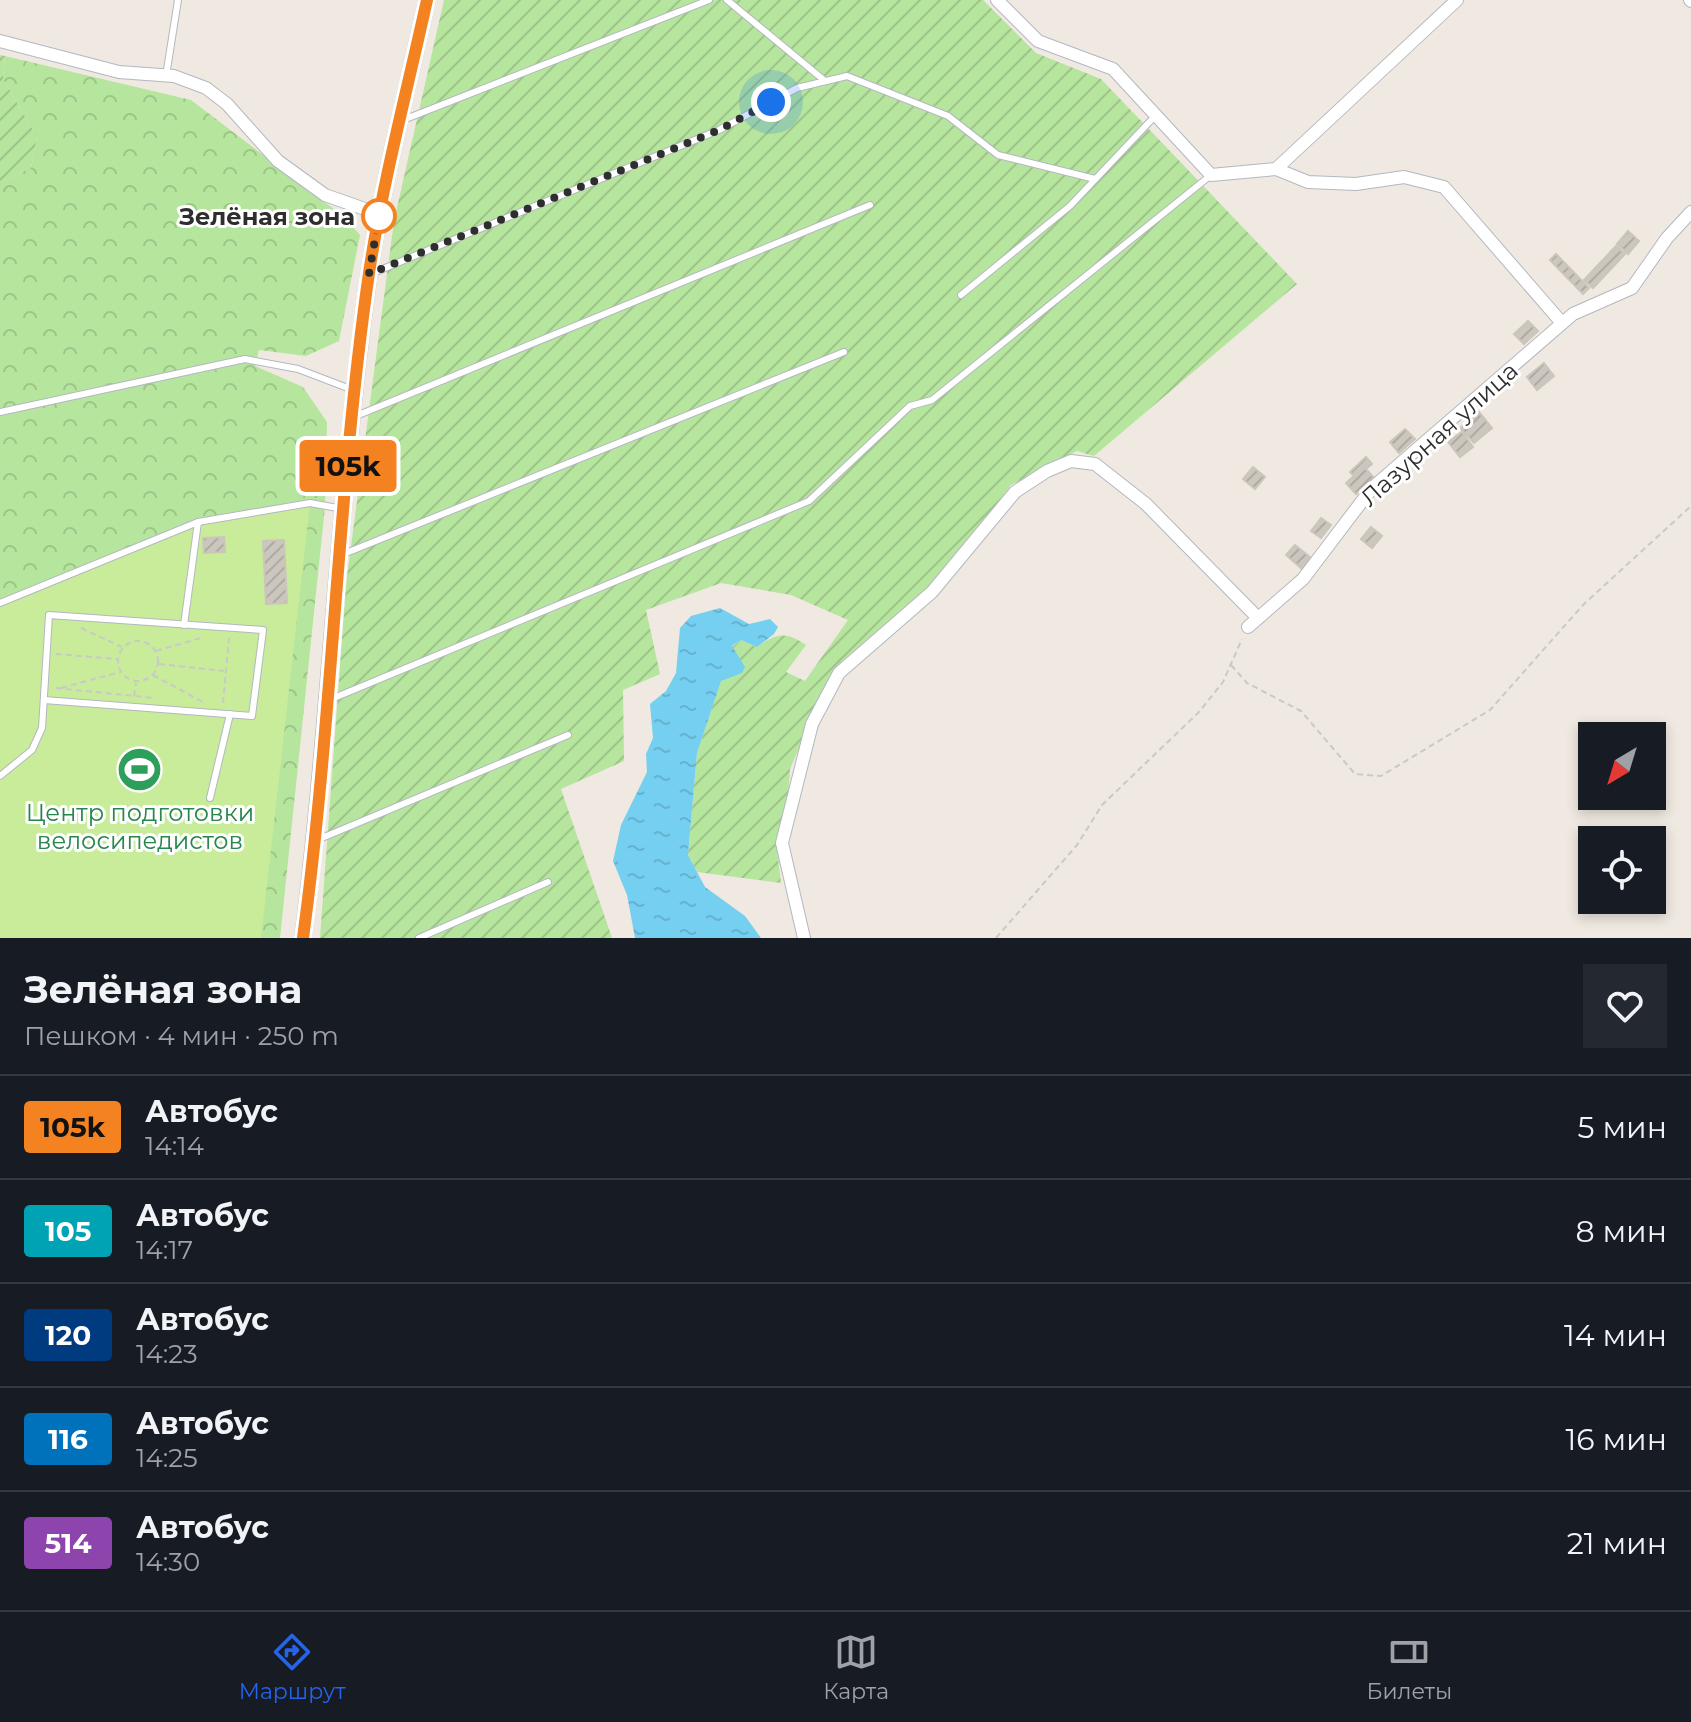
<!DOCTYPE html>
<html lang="ru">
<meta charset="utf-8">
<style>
body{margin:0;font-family:Montserrat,sans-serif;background:#242831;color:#f1f3f6;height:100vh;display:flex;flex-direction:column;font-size:30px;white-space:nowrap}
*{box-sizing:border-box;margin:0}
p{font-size:26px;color:#9ea1a6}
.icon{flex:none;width:44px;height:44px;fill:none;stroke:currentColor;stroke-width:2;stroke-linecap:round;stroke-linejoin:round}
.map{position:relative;height:938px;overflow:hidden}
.sheet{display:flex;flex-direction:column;background:#171b24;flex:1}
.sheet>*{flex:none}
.badge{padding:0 16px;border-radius:6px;font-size:28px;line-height:52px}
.needle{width:52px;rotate:218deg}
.tools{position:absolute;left:1578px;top:722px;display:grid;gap:16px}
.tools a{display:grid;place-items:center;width:88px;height:88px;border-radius:0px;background:#171b24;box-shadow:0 4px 12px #0003;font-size:40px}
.you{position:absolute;width:40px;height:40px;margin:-20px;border:6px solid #fff;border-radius:50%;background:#1a73e8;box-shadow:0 0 0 12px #1a73e833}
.map>.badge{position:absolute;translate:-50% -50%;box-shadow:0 0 0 4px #fff}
.round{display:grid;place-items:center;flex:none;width:84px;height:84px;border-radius:0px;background:#242831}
.overview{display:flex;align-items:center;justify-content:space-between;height:136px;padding:0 24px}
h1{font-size:38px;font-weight:700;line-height:60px}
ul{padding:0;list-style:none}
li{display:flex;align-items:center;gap:24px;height:104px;padding:0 24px;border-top:2px solid #363941}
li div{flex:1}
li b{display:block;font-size:30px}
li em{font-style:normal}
li .badge{min-width:88px;font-weight:700;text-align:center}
.menu{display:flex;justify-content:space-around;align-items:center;height:112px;border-top:2px solid #363941;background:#171b24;font-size:22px;color:#9ea1a6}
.menu a{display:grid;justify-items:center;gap:4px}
.menu .active{color:#2563eb}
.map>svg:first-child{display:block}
</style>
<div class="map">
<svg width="1691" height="938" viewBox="0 0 1691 938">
<defs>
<pattern id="forest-crowns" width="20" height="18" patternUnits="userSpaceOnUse" patternTransform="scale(2)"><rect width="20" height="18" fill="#b6e59e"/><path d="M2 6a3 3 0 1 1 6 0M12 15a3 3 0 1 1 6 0" fill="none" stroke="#9dc588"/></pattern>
<pattern id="garden-furrows" width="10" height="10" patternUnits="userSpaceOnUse" patternTransform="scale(2)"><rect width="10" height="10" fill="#b6e59e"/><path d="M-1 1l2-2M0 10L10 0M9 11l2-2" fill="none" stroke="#9dc588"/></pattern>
<pattern id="water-ripples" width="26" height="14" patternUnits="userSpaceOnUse" patternTransform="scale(2)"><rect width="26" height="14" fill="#75cff0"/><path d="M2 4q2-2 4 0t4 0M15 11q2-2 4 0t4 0" fill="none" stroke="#66b2ce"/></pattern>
<pattern id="building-hatch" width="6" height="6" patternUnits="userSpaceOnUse" patternTransform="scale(2)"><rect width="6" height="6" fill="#cbc7bf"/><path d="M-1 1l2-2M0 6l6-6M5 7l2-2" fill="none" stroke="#afaba4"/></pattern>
</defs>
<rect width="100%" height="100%" fill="#efe9e1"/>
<path fill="url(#forest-crowns)" d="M5,56l186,44 152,116 17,19 -21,106 -33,15 -47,-6 -4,16 48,21 24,35 -2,85 -45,431h-32l-248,-316v-440l31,-14 6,-31 -34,-58z"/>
<g fill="url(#garden-furrows)">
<path d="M444,0h539l53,53 65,26 196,205 -203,172 -17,-5 -66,34 -72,93 -97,83 -14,20 -38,88 -2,30 -12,42 5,42 -84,-11 -9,-17 9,-102 24,-73 21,-7 -10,-26 9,-7 16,7c19,-14 29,-16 49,-2l-20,27 19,9 43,-61 -57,-25 -70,-12 -75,27 14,64 -37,16 1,71 -63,28 51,149h-292l26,-354 48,-363z"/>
<path d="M0,55l5,1 -2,23 34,58 -6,31 -31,14z"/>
</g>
<path fill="#c9ec9a" d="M310,503l-49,435h-261v-335l198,-81z"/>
<path fill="url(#water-ripples)" d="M720,608l29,16 21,-5 8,8 -4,7 -17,13 -16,-7 -9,6 13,21 -3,6 -21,8 -24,72 -9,102 17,32 40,29 16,22h-126l-8,-43 -14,-34 8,-36 26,-53 -1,-18 7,-16 -3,-34 16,-13 10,-18 4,-45 11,-12z"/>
<g fill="url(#building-hatch)" stroke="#cbc5ba" stroke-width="2">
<path d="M1628,231l11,10 -11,13 -11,-10z"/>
<path d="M1616,246l9,8 -32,34 -9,-8z"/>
<path d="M1556,254l33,34 -6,6 -33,-34z"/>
<path d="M1528,321l10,10 -14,13 -10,-10z"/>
<path d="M1544,363l10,13 -17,14 -10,-13z"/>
<path d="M1479,412l13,16 -18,15 -14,-15z"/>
<path d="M1405,429l10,10 -16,14 -9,-11z"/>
<path d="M1462,432l11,15 -13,10 -12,-15z"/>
<path d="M1366,457l6,7 -6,5 8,9 -18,16 -10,-11 8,-7 -4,-4z"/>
<path d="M1253,467l12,10 -10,12 -12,-10z"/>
<path d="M1321,518l10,7 -10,13 -10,-7z"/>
<path d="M1371,527l11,9 -10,12 -11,-9z"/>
<path d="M224,537l1,15 -21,1 -1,-15z"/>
<path d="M284,540l3,63 -21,1 -3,-63z"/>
<path d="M1295,545l16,13 -9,11 -16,-14z"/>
</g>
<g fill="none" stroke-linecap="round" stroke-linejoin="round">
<defs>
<g id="service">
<path d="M727,0l98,81"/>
<path d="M166,76l12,-76"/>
<path d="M403,120l306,-120"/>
<path d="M373,273l346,-143 78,-42 50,-12 101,40 50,39 97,24"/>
<path d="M961,295l109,-89 86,-91"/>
<path d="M0,412l245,-53 53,10 55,21"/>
<path d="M356,416l514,-211"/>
<path d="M341,555l503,-203"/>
<path d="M0,603l198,-81 112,-19 33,6"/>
<path d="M184,625l14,-103"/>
<path d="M329,700l480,-199 101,-95 22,-6 279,-225"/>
<path d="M0,776l32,-26 10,-22 7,-113 214,15 -11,86 -208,-16"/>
<path d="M210,798l20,-84"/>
<path d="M317,840l251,-105"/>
<path d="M419,938l129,-56"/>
</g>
<g id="minor">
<path d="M997,0l41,41 75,28 98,106 65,-6 32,13 48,2 48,-7 40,10 118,136"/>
<path d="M1690,0l1,1"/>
<path d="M0,41l119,31 55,4 32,12 21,16 51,57 47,34 54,19"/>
<path d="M1276,169l181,-169"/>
<path d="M1248,627l55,-48 69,-91 201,-174 59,-26 35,-50 24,-26"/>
<path d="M804,938l-22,-95 30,-119 27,-51 93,-81 83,-100 32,-21 24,-10 24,3 51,40 112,114"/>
</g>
<path id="secondary" d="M303,938c28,-221 35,-444 66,-665 14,-92 38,-182 58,-273"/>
</defs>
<use href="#service" stroke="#b4b7c1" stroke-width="8"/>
<use href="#minor" stroke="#b4b7c1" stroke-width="14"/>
<use href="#secondary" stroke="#b4b7c1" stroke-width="18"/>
<g stroke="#c9c9c9" stroke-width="2" stroke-dasharray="6 4" stroke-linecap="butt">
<path d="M81,628l41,19"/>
<circle cx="138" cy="661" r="20"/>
<path d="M156,651l48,-14"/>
<path d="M56,654l61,5"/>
<path d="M159,664l65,7"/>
<path d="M1231,665l16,18 54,28 54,63 26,2 109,-66 93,-105 108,-99"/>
<path d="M153,675l50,27"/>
<path d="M56,688l98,10"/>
<path d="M61,688l59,-16"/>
<path d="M134,696l2,-13"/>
<path d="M223,703l6,-65"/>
<path d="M996,938l81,-93 25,-40 97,-93 24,-30 19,-43"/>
</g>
<use href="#service" stroke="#fff" stroke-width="6"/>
<use href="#minor" stroke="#fff" stroke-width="12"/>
<use href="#secondary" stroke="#fff" stroke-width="16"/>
</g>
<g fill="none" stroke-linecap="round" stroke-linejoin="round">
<defs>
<path id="line" d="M303,938c30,-221 34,-444 66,-665 14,-92 38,-182 58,-273"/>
</defs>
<use href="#line" stroke="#fff" stroke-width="18"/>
<use href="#line" stroke="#f58220" stroke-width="12"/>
<path stroke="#2e2e2e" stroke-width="8" stroke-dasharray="0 14.4" d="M379,216l-10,58 350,-144 52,-28"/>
</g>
<defs>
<symbol id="stadium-disc" viewBox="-11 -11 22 22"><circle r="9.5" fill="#2e9e5b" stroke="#fff"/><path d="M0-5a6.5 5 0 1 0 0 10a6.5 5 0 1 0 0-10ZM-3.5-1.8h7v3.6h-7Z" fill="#fff"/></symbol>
</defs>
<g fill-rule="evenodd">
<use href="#stadium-disc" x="114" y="744" width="51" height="51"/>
</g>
<circle fill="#fff" stroke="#f58220" stroke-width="4" cx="379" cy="216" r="16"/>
<g text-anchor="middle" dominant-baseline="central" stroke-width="6" stroke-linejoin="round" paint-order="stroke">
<g font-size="24" font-weight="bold" fill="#2e2e2e" stroke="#fff" text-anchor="end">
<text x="355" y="216">Зелёная зона</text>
</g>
<g font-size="24" fill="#2e2e2e" stroke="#fff">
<text transform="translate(1439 434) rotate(-42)">Лазурная улица</text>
</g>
<g font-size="24" fill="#27864d" stroke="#fff">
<text x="140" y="812">Центр подготовки<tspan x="140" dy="28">велосипедистов</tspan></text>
</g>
</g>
</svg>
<div class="tools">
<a><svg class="needle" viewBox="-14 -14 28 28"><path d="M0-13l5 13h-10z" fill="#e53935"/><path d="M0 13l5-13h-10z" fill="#9ea1a6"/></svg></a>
<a><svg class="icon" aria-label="locate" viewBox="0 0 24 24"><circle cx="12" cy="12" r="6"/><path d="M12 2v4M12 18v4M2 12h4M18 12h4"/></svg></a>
</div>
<div class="you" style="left:771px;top:102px"></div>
<b class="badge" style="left:348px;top:466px;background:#f58220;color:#111">105k</b>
</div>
<section class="sheet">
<div class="overview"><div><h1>Зелёная зона</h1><p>Пешком · 4 мин · 250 m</p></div><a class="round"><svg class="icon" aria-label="heart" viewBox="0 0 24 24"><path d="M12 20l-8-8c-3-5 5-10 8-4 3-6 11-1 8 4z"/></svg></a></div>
<ul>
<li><span class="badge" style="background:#f58220;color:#111">105k</span><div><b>Автобус</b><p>14:14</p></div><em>5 мин</em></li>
<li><span class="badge" style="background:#00a3b4;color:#fff">105</span><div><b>Автобус</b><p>14:17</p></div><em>8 мин</em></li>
<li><span class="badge" style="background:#003b80;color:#fff">120</span><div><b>Автобус</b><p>14:23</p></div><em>14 мин</em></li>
<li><span class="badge" style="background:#0072bc;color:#fff">116</span><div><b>Автобус</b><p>14:25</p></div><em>16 мин</em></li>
<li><span class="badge" style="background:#8e44ad;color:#fff">514</span><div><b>Автобус</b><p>14:30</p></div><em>21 мин</em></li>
</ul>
</section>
<nav class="menu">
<a class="active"><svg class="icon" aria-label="directions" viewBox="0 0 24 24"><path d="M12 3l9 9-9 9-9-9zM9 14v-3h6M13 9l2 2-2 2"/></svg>Маршрут</a>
<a><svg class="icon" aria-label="map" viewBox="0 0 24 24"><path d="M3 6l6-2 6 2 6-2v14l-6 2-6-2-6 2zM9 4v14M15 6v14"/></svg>Карта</a>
<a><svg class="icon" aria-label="tickets" viewBox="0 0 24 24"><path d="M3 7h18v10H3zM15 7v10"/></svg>Билеты</a>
</nav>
